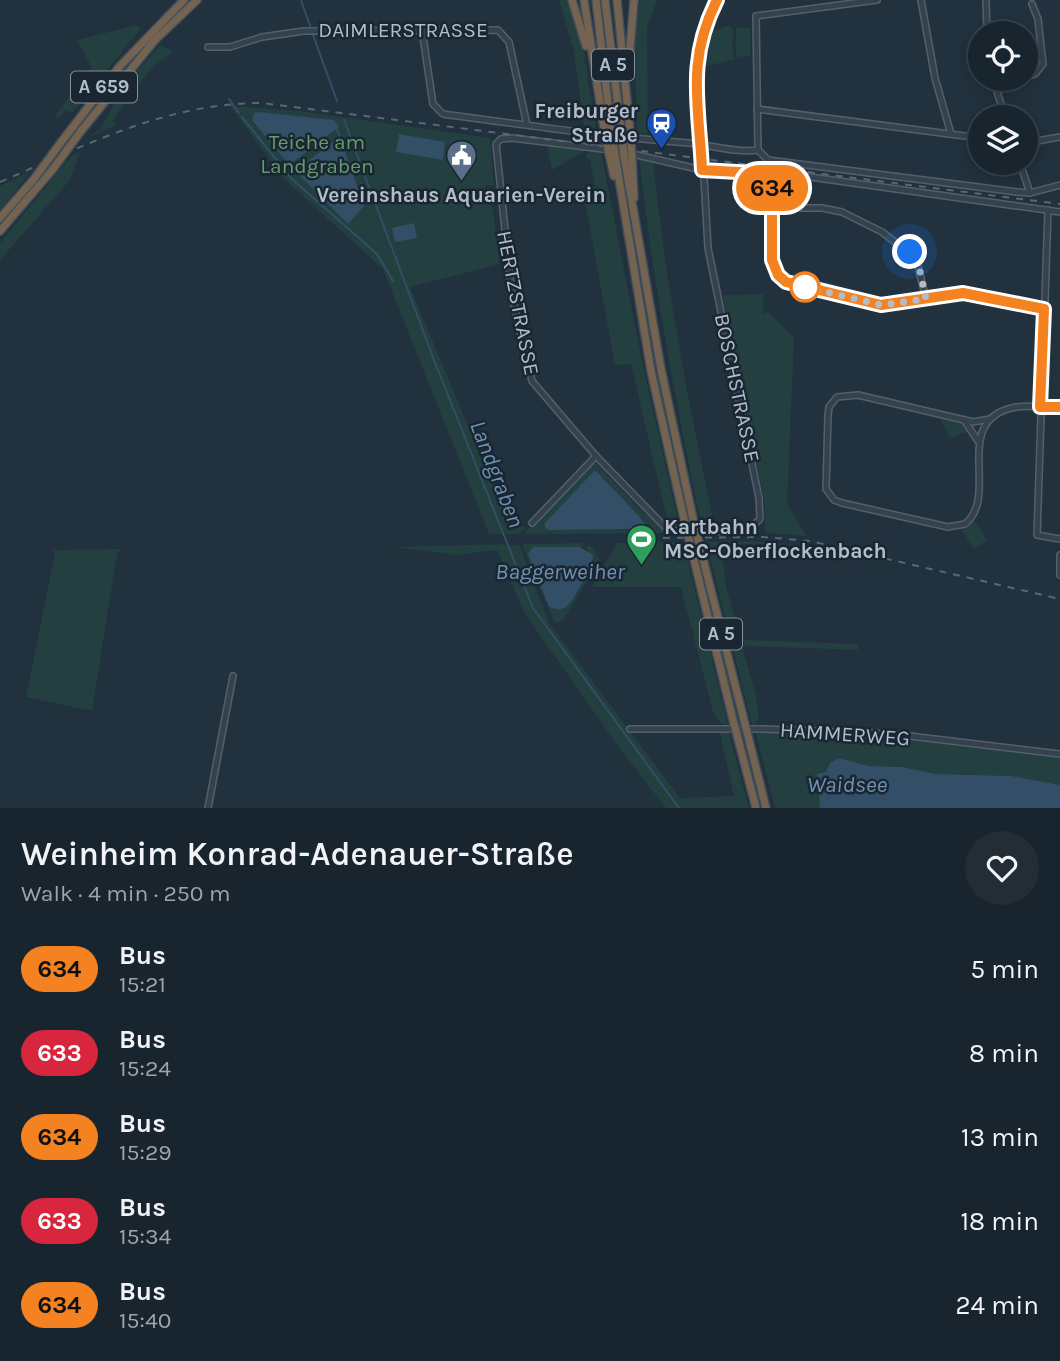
<!DOCTYPE html>
<meta charset="utf-8">
<style>
body{margin:0;font-family:Karla,sans-serif;background:#222d36;color:#f1f3f6;height:100vh;display:flex;flex-direction:column;font-size:26px;white-space:nowrap}
*{box-sizing:border-box;margin:0}
p{font-size:23px;color:#9fa5aa}
.icon{flex:none;width:38px;height:38px;fill:none;stroke:currentColor;stroke-width:2;stroke-linecap:round;stroke-linejoin:round}
.map{position:relative;height:808px;overflow:hidden}
.side{display:flex;flex-direction:column;background:#19252e;flex:1}
.side>*{flex:none}
.badge{padding:0 14px;border-radius:23px;font-size:24px;line-height:46px}
.controls{position:absolute;left:968px;top:21px;display:grid;gap:14px}
.controls a{display:grid;place-items:center;width:70px;height:70px;border-radius:50%;background:#19252e;box-shadow:0 4px 18px #0003,0 0 0 2px #37424a;font-size:35px}
.you{position:absolute;width:35px;height:35px;margin:-18px;border:5px solid #fff;border-radius:50%;background:#1a73e8;box-shadow:0 0 0 10px #1a73e833}
.map>.badge{position:absolute;translate:-50% -50%;box-shadow:0 0 0 4px #fff}
.round{display:grid;place-items:center;flex:none;width:74px;height:74px;border-radius:37px;background:#222d36}
.overview{display:flex;align-items:center;justify-content:space-between;height:119px;padding:0 21px}
h1{font-size:33px;font-weight:600;line-height:52px}
ul{padding:0;list-style:none}
li{display:flex;align-items:center;gap:21px;height:84px;padding:0 21px}
li div{flex:1}
li b{display:block;font-size:26px}
li em{font-style:normal}
li .badge{min-width:77px;font-weight:700;text-align:center}
.map>svg:first-child{display:block}
</style>
<div class="map">
<svg width="1060" height="808" viewBox="0 0 1060 808">
<rect width="100%" height="100%" fill="#21313e"/>
<g fill="#233f3f" fill-rule="evenodd">
<path d="M559,0h9l14,41 14,87 -12,-2 -10,-74z"/>
<path d="M640,0h17l-10,28 1,106 -11,-1 -2,-96z"/>
<path d="M137,25l4,4 -69,84 -6,-3 -8,9 -4,-2 38,-49 -15,-28z"/>
<path d="M729,25l5,7 -2,14 3,13 -28,7 -3,-14 4,-1 2,-19z"/>
<path d="M736,28h14v28l-14,1z"/>
<path d="M160,45l11,5 1,4c-21,7 -45,48 -59,66l3,5 -28,13 11,-8 27,-46z"/>
<path d="M230,106l70,5 190,27 4,47 -9,1 1,8h5l9,70 -90,23 100,239 17,1 -8,7h-30l-106,-265 -98,-89z"/>
<path d="M547,146l36,4v2l-31,18z"/>
<path d="M588,150l13,2 41,209 38,169 -12,-6 -37,-160 -16,1 -32,-175 12,-3 -5,-28 -4,-1z"/>
<path d="M80,152l-10,28 -70,80v-17l72,-88z"/>
<path d="M639,158l14,4c13,124 36,244 62,366h-13c-26,-123 -49,-245 -63,-370z"/>
<path d="M31,171l-31,40v-25z"/>
<rect x="780" y="188" width="27" height="12"/>
<path d="M763,294v20l5,-2 26,25 -7,167 20,32 -42,-3v-29l-42,-209z"/>
<path d="M940,419l18,3 12,9 -20,7z"/>
<path d="M595,462l48,50 28,21 -147,1zM595,470l44,46 6,8 -4,6 -95,-1z"/>
<path d="M975,521l12,19 -13,9 -13,-20z"/>
<path d="M752,541l61,5 85,19 -101,-20 -76,-1 5,42 30,111 3,18 -3,10h-4l-46,-183z"/>
<path d="M683,542l45,183 -7,-1 -8,-12 -32,-125h-89l25,-44z"/>
<path d="M587,543l-7,4h-47l25,63 8,-3 22,-58 -4,-1 6,-3 10,15 -37,60 -8,4 -33,-80z"/>
<path d="M505,544l1,3 13,-3 30,79 131,175 54,-2 -14,-63 -60,-1v-3h68l21,79h-83l-46,-59 -95,-135 -28,-64 -41,5 -62,-8z"/>
<path d="M693,544h3l45,180h-3z"/>
<path d="M122,549l-5,4 -25,158 -66,-14 29,-145 -3,-2z"/>
<path d="M743,640l116,4 -1,6 -113,-4z"/>
<path d="M755,730l133,8 172,18v29l-48,-9 -76,-2 -34,-7 -33,-1 -30,-8c-15,10 -20,32 -19,50h-45z"/>
</g>
<g fill="#334f67">
<path d="M259,112l75,8 5,7 -50,38 -37,-45 2,-7z"/>
<path d="M399,134l46,8 -2,18 -47,-8z"/>
<path d="M340,137l24,69 -16,18 -53,-53z"/>
<path d="M414,223l3,15 -22,4 -3,-14z"/>
<path d="M595,470l44,46 6,8 -1,5 -95,1 -4,-2v-5z"/>
<path d="M533,547h47l13,8c0,10 -19,46 -27,52 -6,4 -11,2 -17,0l-21,-53z"/>
<path d="M839,758l30,8 33,1 34,7 76,2 48,9v23h-240l-3,-34 9,-2 4,-9z"/>
</g>
<g fill="none" stroke-linecap="round" stroke-linejoin="round">
<g stroke="#334f67" stroke-width="2">
<path d="M301,0l9,26"/>
<path d="M313,35l24,66"/>
<path d="M229,99l10,14"/>
<path d="M242,117l50,62 85,75 16,27"/>
<path d="M344,120l90,240 99,248 146,200"/>
<path d="M337,130l3,7"/>
</g>
<defs>
<g id="minor">
<path d="M921,0l14,78 16,56"/>
<path d="M986,0l1,33"/>
<path d="M422,30l11,74 10,10c82,11 164,23 246,29 24,2 45,10 69,7"/>
<path d="M208,47h22l32,-10 42,-6 194,-1 11,12 18,83"/>
<path d="M1026,77l9,-3 8,-10 -5,-45 -6,-15"/>
<path d="M993,79l12,38"/>
<path d="M994,85l25,-6"/>
<path d="M757,109l223,29"/>
<path d="M1026,143l34,-6"/>
<path d="M611,150l-99,-12 -11,1 -5,5 16,152 20,85 64,75 69,71 13,5 69,-1 13,-12 -1,-21 -51,-250 -11,-194 4,-20 16,-34"/>
<path d="M758,150l10,10 249,32 13,1 30,-8"/>
<path d="M758,150l-2,-134 121,-16"/>
<path d="M620,151l82,19 87,4 271,38"/>
<path d="M1020,163l10,30"/>
<path d="M772,174c0,29 -10,90 14,108l95,23 82,-12 81,16"/>
<path d="M771,208h51l20,4 40,20 34,26 10,41"/>
<path d="M1048,210l-11,325 23,4"/>
<path d="M990,419l-17,3 -115,-27 -21,2 -8,10 -1,8 -2,74 8,11 8,3 106,24 17,-3c36,-29 -16,-105 51,-117 14,-2 30,0 44,0"/>
<path d="M964,420l14,21"/>
<path d="M532,523l64,-67"/>
<path d="M1060,555v20"/>
<path d="M630,729h133l130,5 167,20"/>
<path d="M208,808l25,-132"/>
</g>
<g id="highway">
<path d="M572,0l14,46"/>
<path d="M584,0l20,128"/>
<path d="M596,0l15,129"/>
<path d="M605,0l16,130"/>
<path d="M617,0l13,132"/>
<path d="M628,74l6,-74"/>
<path d="M81,131l73,-90 43,-41"/>
<path d="M62,141l58,-75 64,-66"/>
<path d="M609,154l5,22"/>
<path d="M615,155l36,216 35,157"/>
<path d="M624,156l37,213 34,159"/>
<path d="M632,157l2,41"/>
<path d="M0,218l34,-39"/>
<path d="M0,231l53,-62"/>
<path d="M690,543l44,181"/>
<path d="M699,543l46,181"/>
<path d="M736,731l20,77"/>
<path d="M747,732l19,76"/>
</g>
</defs>
<use href="#minor" stroke="#53606c" stroke-width="8"/>
<use href="#highway" stroke="#404d59" stroke-width="10"/>
<use href="#minor" stroke="#35424e" stroke-width="5"/>
<use href="#highway" stroke="#756351" stroke-width="7"/>
<g stroke="#576775" stroke-width="2" stroke-dasharray="7 7" stroke-linecap="butt">
<path d="M0,182c86,-37 166,-79 262,-79l798,101"/>
<path d="M649,538l114,-1 47,4 250,58"/>
</g>
<defs>
<g id="highway-bridge">
<path d="M604,128l5,26"/>
<path d="M611,129l4,26"/>
<path d="M621,130l3,26"/>
<path d="M630,132l2,25"/>
<path d="M53,169l28,-38"/>
<path d="M34,179l28,-38"/>
<path d="M686,528l4,15"/>
<path d="M695,528l4,15"/>
<path d="M734,724l2,7"/>
<path d="M745,724l2,8"/>
</g>
</defs>
<use href="#highway-bridge" stroke="#404d59" stroke-width="10" stroke-linecap="butt"/>
<use href="#highway-bridge" stroke="#756351" stroke-width="7"/>
</g>
<g fill="none" stroke-linecap="round" stroke-linejoin="round">
<defs>
<path id="line" d="M717,0c-31,61 -18,105 -15,170l70,4v86l6,15 8,7 95,23 82,-12 81,16 -4,98h20"/>
</defs>
<use href="#line" stroke="#fff" stroke-width="16"/>
<use href="#line" stroke="#f58220" stroke-width="10"/>
<path stroke="#b1bdc9" stroke-width="7" stroke-dasharray="0 12.6" d="M805,287l76,18 45,-6 -8,-37 -8,-10"/>
</g>
<defs>
<symbol id="station-pin" viewBox="-11 -11 22 30"><path d="M0 17L-7.5 6A9.5 9.5 0 1 1 7.5 6Z" fill="#1a4fb4" stroke="#1a2733"/><path d="M-3-6H3Q5-6 5-4V2Q5 4 3 4L4.5 6H3L1.5 4h-3L-3 6H-4.5L-3 4Q-5 4-5 2V-4Q-5-6-3-6ZM-3.5-4v3h7v-3ZM-3.5 1v1.5H-2V1ZM2 1v1.5H3.5V1Z" fill="#fff"/></symbol>
<symbol id="civic-pin" viewBox="-11 -11 22 30"><path d="M0 17L-7.5 6A9.5 9.5 0 1 1 7.5 6Z" fill="#5c6f8a" stroke="#1a2733"/><path d="M-.6-6.5H3V-4.5H.6V-3L4-1V1h2V6H-6V1h2V-1L-.6-3ZM-1.2 2.5V6h2.4V2.5Z" fill="#fff"/></symbol>
<symbol id="stadium-pin" viewBox="-11 -11 22 30"><path d="M0 17L-7.5 6A9.5 9.5 0 1 1 7.5 6Z" fill="#2e9e5b" stroke="#1a2733"/><path d="M0-5a6.5 5 0 1 0 0 10a6.5 5 0 1 0 0-10ZM-3.5-1.8h7v3.6h-7Z" fill="#fff"/></symbol>
</defs>
<g fill-rule="evenodd">
<use href="#station-pin" x="644" y="106" width="35" height="47"/>
<use href="#civic-pin" x="444" y="138" width="35" height="47"/>
<use href="#stadium-pin" x="624" y="522" width="35" height="47"/>
</g>
<circle fill="#fff" stroke="#f58220" stroke-width="3.5" cx="805" cy="287" r="14"/>
<g text-anchor="middle" dominant-baseline="central" stroke-width="5" stroke-linejoin="round" paint-order="stroke">
<g fill="#1a2733" stroke="#84909c" stroke-width="2">
<rect x="592" y="49.5" width="42" height="31" rx="5"/>
<rect x="71" y="71.5" width="66" height="31" rx="5"/>
<rect x="700" y="618.5" width="42" height="31" rx="5"/>
</g>
<g font-size="19" font-weight="bold" fill="#b1bdc9">
<text x="613" y="65">A 5</text>
<text x="104" y="87">A 659</text>
<text x="721" y="634">A 5</text>
</g>
<g font-size="21" fill="#b1bdc9" stroke="#1a2733">
<text x="403" y="30">DAIMLERSTRASSE</text>
<text transform="translate(518 303) rotate(79)">HERTZSTRASSE</text>
<text transform="translate(737 388) rotate(78)">BOSCHSTRASSE</text>
<text transform="translate(845 734) rotate(4)">HAMMERWEG</text>
</g>
<g font-size="21" font-weight="bold" fill="#b1bdc9" stroke="#1a2733" text-anchor="end">
<text x="638" y="111">Freiburger<tspan x="638" dy="24">Straße</tspan></text>
<text x="461" y="195" text-anchor="middle">Vereinshaus Aquarien-Verein</text>
<text x="664" y="527" text-anchor="start">Kartbahn<tspan x="664" dy="24">MSC-Oberflockenbach</tspan></text>
</g>
<g font-size="21" fill="#659c6c" stroke="#1a2733">
<text x="317" y="142">Teiche am<tspan x="317" dy="24">Landgraben</tspan></text>
</g>
<g font-size="23" font-style="italic" fill="#6e92b0" stroke="#1a2733">
<text transform="translate(497 474) rotate(69)">Landgraben</text>
<text x="560" y="571">Baggerweiher</text>
<text x="847" y="784">Waidsee</text>
</g>
</g>
</svg>
<div class="controls">
<a><svg class="icon" aria-label="locate" viewBox="0 0 24 24"><circle cx="12" cy="12" r="6"/><path d="M12 2v4M12 18v4M2 12h4M18 12h4"/></svg></a>
<a><svg class="icon" aria-label="layers" viewBox="0 0 24 24"><path d="M12 4l9 5-9 5-9-5zM3 14l9 5 9-5"/></svg></a>
</div>
<div class="you" style="left:910px;top:252px"></div>
<b class="badge" style="left:772px;top:188px;background:#f58220;color:#111">634</b>
</div>
<section class="side">
<div class="overview"><div><h1>Weinheim Konrad-Adenauer-Straße</h1><p>Walk · 4 min · 250 m</p></div><a class="round"><svg class="icon" aria-label="heart" viewBox="0 0 24 24"><path d="M12 20l-8-8c-3-5 5-10 8-4 3-6 11-1 8 4z"/></svg></a></div>
<ul>
<li><span class="badge" style="background:#f58220;color:#111">634</span><div><b>Bus</b><p>15:21</p></div><em>5 min</em></li>
<li><span class="badge" style="background:#d7263d;color:#fff">633</span><div><b>Bus</b><p>15:24</p></div><em>8 min</em></li>
<li><span class="badge" style="background:#f58220;color:#111">634</span><div><b>Bus</b><p>15:29</p></div><em>13 min</em></li>
<li><span class="badge" style="background:#d7263d;color:#fff">633</span><div><b>Bus</b><p>15:34</p></div><em>18 min</em></li>
<li><span class="badge" style="background:#f58220;color:#111">634</span><div><b>Bus</b><p>15:40</p></div><em>24 min</em></li>
</ul>
</section>
